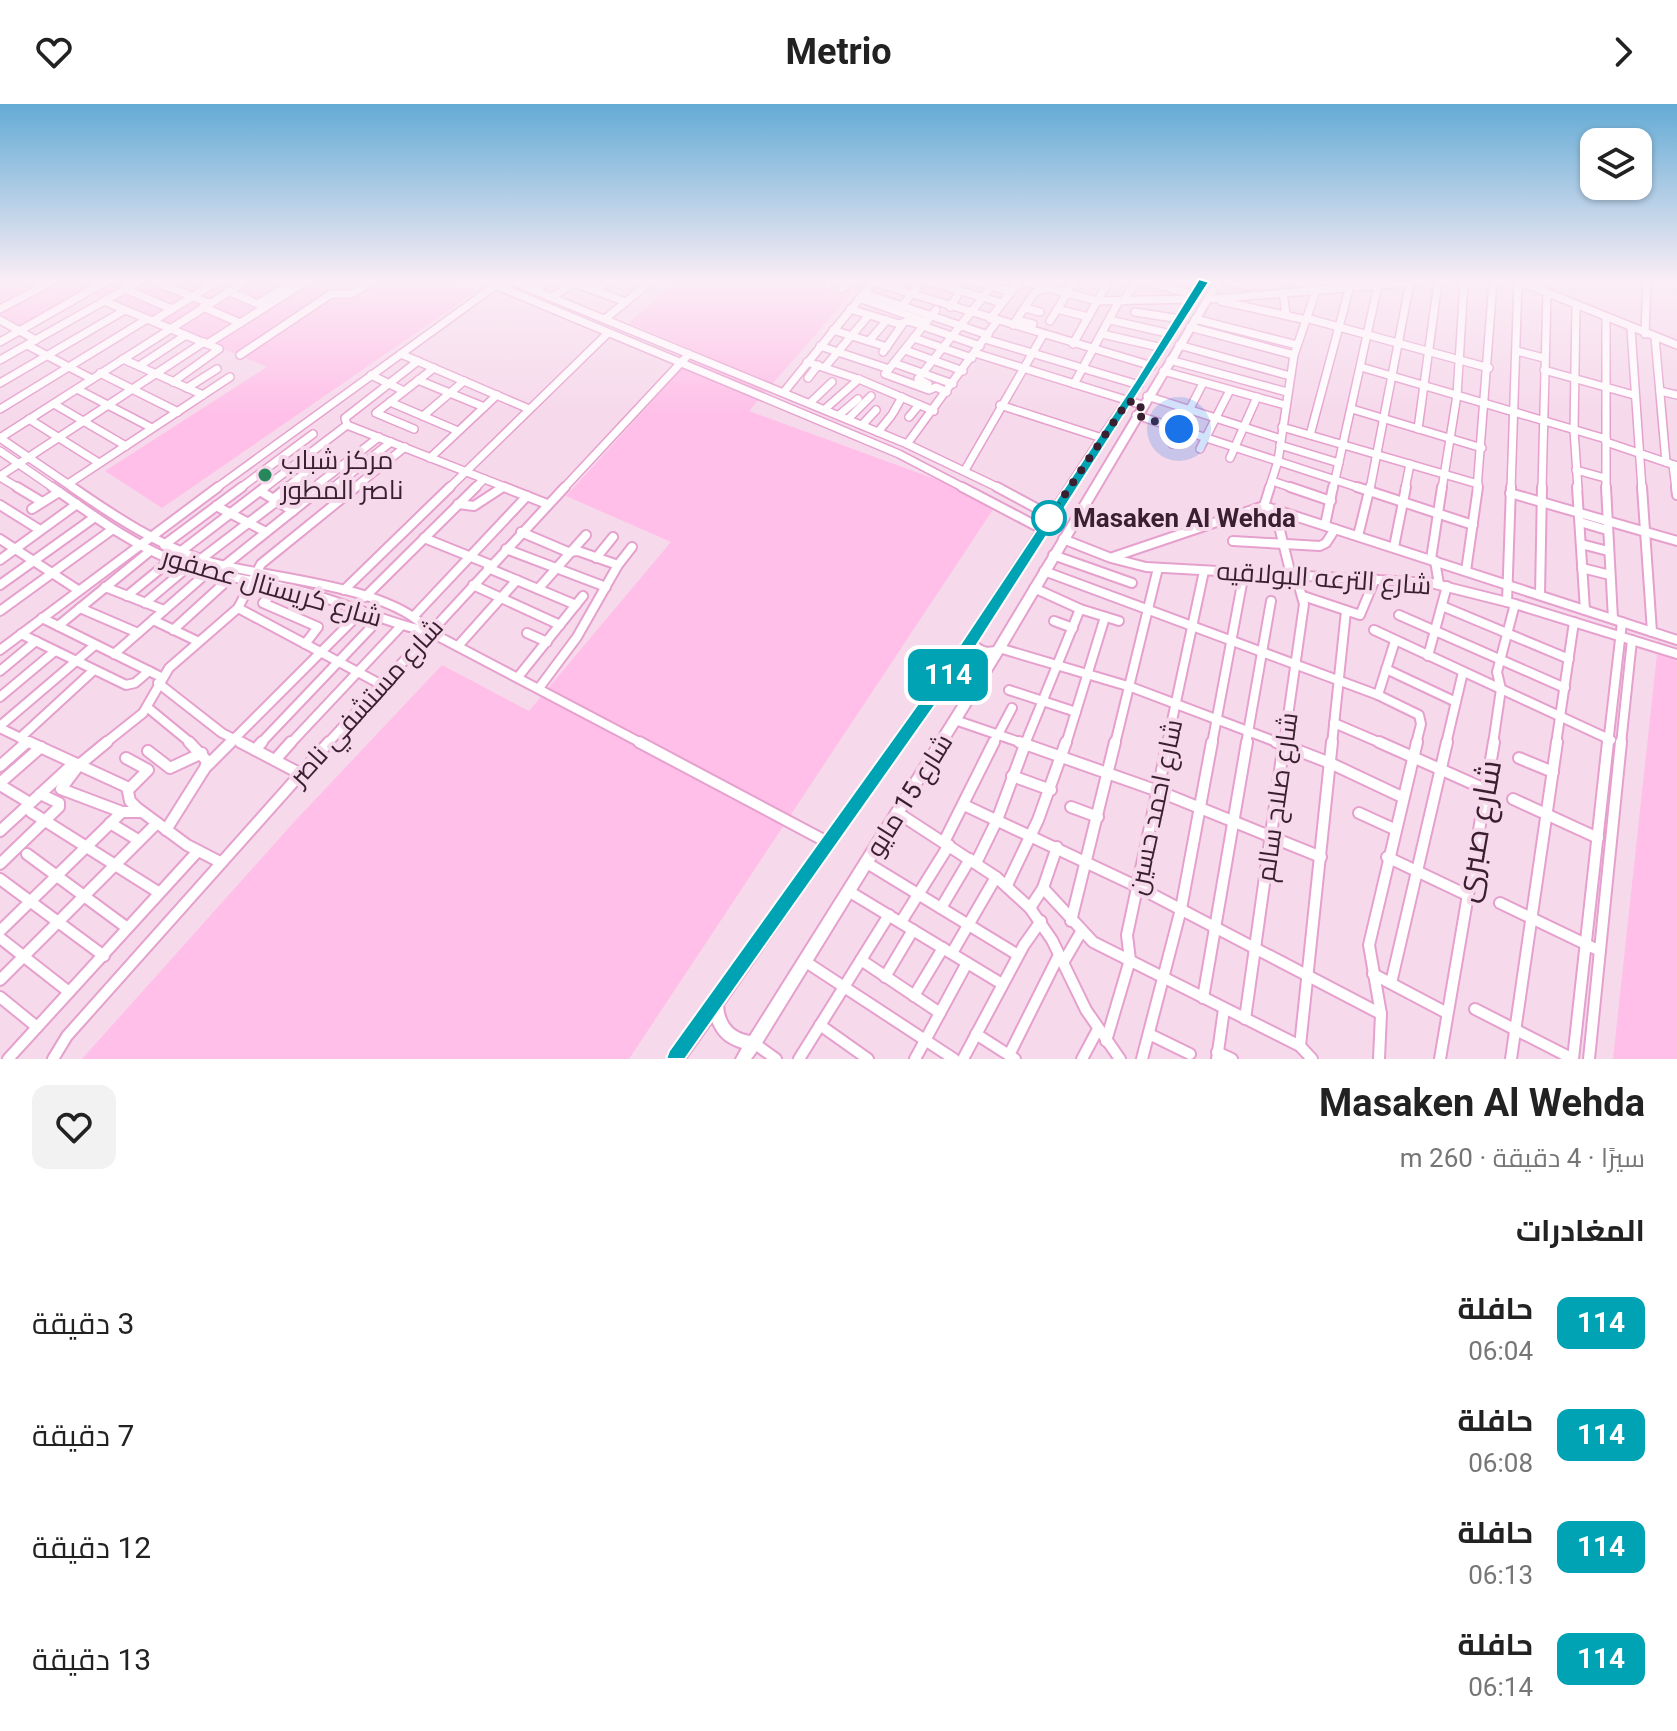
<!DOCTYPE html>
<html lang="ar">
<meta charset="utf-8">
<style>
body{margin:0;font-family:Roboto,Cairo,sans-serif;background:#f2f2f2;color:#222;direction:rtl;height:100vh;display:flex;flex-direction:column;font-size:30px;white-space:nowrap}
*{box-sizing:border-box;margin:0}
p{font-size:26px;color:#767676}
.icon{flex:none;width:44px;height:44px;fill:none;stroke:currentColor;stroke-width:2;stroke-linecap:round;stroke-linejoin:round}
.map{position:relative;height:955px;overflow:hidden;direction:ltr}
.side{display:flex;flex-direction:column;background:#fff;flex:1}
.side>*{flex:none}
.badge{padding:0 16px;border-radius:12px;font-size:28px;line-height:52px}
.controls{position:absolute;left:1580px;top:24px;display:grid;gap:16px}
.controls a{display:grid;place-items:center;width:72px;height:72px;border-radius:16px;background:#fff;box-shadow:0 2px 6px #0004;font-size:40px}
.you{position:absolute;width:40px;height:40px;margin:-20px;border:6px solid #fff;border-radius:50%;background:#1a73e8;box-shadow:0 0 0 12px #1a73e833}
.map>.badge{position:absolute;translate:-50% -50%;box-shadow:0 0 0 4px #fff}
h2{padding:0 32px;font-size:30px;line-height:72px}
.round{display:grid;place-items:center;flex:none;width:84px;height:84px;border-radius:16px;background:#f2f2f2}
.head{display:flex;align-items:center;justify-content:space-between;height:136px;padding:0 32px}
h1{font-size:38px;font-weight:700;line-height:60px}
ul{padding:0;list-style:none}
li{display:flex;align-items:center;gap:24px;height:112px;padding:0 32px}
li div{flex:1}
li b{display:block;font-size:30px}
li em{font-style:normal}
li .badge{min-width:88px;font-weight:700;text-align:center}
header{display:flex;justify-content:space-between;align-items:center;height:104px;padding:0 32px;background:#fff;font-size:36px;font-weight:700}
.map>svg:first-child{display:block}
</style>
<header><svg class="icon" aria-label="forward" viewBox="0 0 24 24"><path d="M9 5l7 7-7 7"/></svg>Metrio<svg class="icon" aria-label="heart" viewBox="0 0 24 24"><path d="M12 20l-8-8c-3-5 5-10 8-4 3-6 11-1 8 4z"/></svg></header>
<div class="map">
<svg width="1677" height="955" viewBox="0 0 1677 955">
<rect width="100%" height="100%" fill="#f6d9eb"/>
<g fill="#ffbfe8">
<path d="M0,178h455l22,9 -315,217 -57,-37 162,-104 -181,-75 -69,36 -17,-11z"/>
<path d="M674,178h187l-112,129 249,91 -369,557h-547l212,-237 148,-157 87,46 142,-169 -105,-46 131,-144 -68,-29z"/>
<path d="M1657,550l20,6v399h-64z"/>
</g>
<g fill="none" stroke-linecap="round" stroke-linejoin="round">
<defs>
<g id="minor-far2">
<path d="M156,178l53,21"/>
<path d="M488,178l411,172 67,35"/>
<path d="M514,178l393,162 94,45"/>
<path d="M873,178l279,84"/>
<path d="M930,178l72,21"/>
<path d="M976,178l35,10"/>
<path d="M1026,178l71,19 96,-2"/>
<path d="M1228,178l21,4"/>
<path d="M1296,178l21,4"/>
<path d="M1521,178l156,63"/>
<path d="M574,179l52,19"/>
<path d="M1155,180l40,11"/>
<path d="M828,181l3,-3"/>
<path d="M125,185l47,20"/>
<path d="M842,185l7,-7"/>
<path d="M535,186l14,-8"/>
<path d="M594,186l12,-8"/>
<path d="M228,187l30,13 28,-18"/>
<path d="M1283,188l3,23"/>
<path d="M864,189l124,42"/>
<path d="M551,193l26,-15"/>
<path d="M859,194l68,24"/>
<path d="M1213,195l204,-17"/>
<path d="M104,197l115,48 -46,33"/>
<path d="M1123,197l13,-19"/>
<path d="M1221,197l85,19"/>
<path d="M902,202l16,-20"/>
<path d="M1576,202l-2,124 4,59"/>
<path d="M203,203l37,16"/>
<path d="M950,203l7,-11"/>
<path d="M1025,204l15,4"/>
<path d="M0,205l51,-27"/>
<path d="M850,205l49,15 9,-3 16,5"/>
<path d="M1057,205l31,8"/>
<path d="M936,206l-51,64 44,16 7,-3 11,5"/>
<path d="M1135,208l45,7"/>
<path d="M1306,214l183,50"/>
<path d="M605,215l45,-37"/>
<path d="M990,215l29,-37"/>
<path d="M1195,215l102,26"/>
<path d="M1606,215v170"/>
<path d="M0,216l36,20"/>
<path d="M1017,216l16,4"/>
<path d="M1110,216l61,14"/>
<path d="M153,217l63,-39"/>
<path d="M1050,217l24,-39"/>
<path d="M1013,221l22,-33 10,-3"/>
<path d="M923,222l57,20"/>
<path d="M1190,223l104,28"/>
<path d="M1631,225l11,160"/>
<path d="M833,226l54,17"/>
<path d="M1102,230l61,14"/>
<path d="M1645,230l2,-52"/>
<path d="M1655,233l11,125"/>
<path d="M914,234l58,20"/>
<path d="M985,235l154,46"/>
<path d="M869,237l18,-21"/>
<path d="M0,238l105,-60"/>
<path d="M207,240l98,-62"/>
<path d="M1073,240l35,-62"/>
<path d="M27,241l65,34"/>
<path d="M1179,241l111,31"/>
<path d="M820,242l69,23"/>
<path d="M905,246l58,21"/>
<path d="M1517,247l27,7"/>
<path d="M883,248l19,-27"/>
<path d="M975,249l167,52"/>
<path d="M401,250l128,55"/>
<path d="M240,251l91,-61h20l20,-12"/>
<path d="M123,255l80,36"/>
<path d="M0,256l138,-78"/>
<path d="M1170,256l117,32"/>
<path d="M807,258l54,18 73,31"/>
<path d="M894,259l59,21"/>
<path d="M139,262l47,-31"/>
<path d="M825,263l44,-52"/>
<path d="M1361,263l245,72"/>
<path d="M1544,266l90,25"/>
<path d="M1163,267l122,34"/>
<path d="M100,269l78,39"/>
<path d="M371,271l33,16"/>
<path d="M808,274l10,-13"/>
<path d="M418,276l66,27"/>
<path d="M0,279l125,-73"/>
<path d="M928,280l-10,-5 77,-97"/>
<path d="M1074,280l45,-83"/>
<path d="M187,284l30,-19"/>
<path d="M77,285l75,39"/>
<path d="M1660,287l17,4"/>
<path d="M784,288l89,-110"/>
<path d="M1147,292l134,43"/>
<path d="M390,298l68,29"/>
<path d="M810,299l22,-21"/>
<path d="M54,300l72,42"/>
<path d="M1000,301l102,33"/>
<path d="M0,305l147,-90"/>
<path d="M825,305l34,-30"/>
<path d="M1352,305l130,39"/>
<path d="M893,309l9,-16"/>
<path d="M839,311l19,-16"/>
<path d="M1136,311l227,74"/>
<path d="M423,312l41,-35"/>
<path d="M909,313l10,-12"/>
<path d="M29,315l70,44"/>
<path d="M848,315l23,-23"/>
<path d="M347,321l163,64"/>
<path d="M862,321l14,-15"/>
<path d="M1282,323l196,57"/>
<path d="M414,325l-38,-16 58,-45"/>
<path d="M1418,325l20,-147"/>
<path d="M878,328l13,-16"/>
<path d="M1310,331l41,-153"/>
<path d="M1606,338l71,24"/>
<path d="M907,340l90,-123"/>
<path d="M1172,340l31,-61"/>
<path d="M1280,341l59,18"/>
<path d="M1200,345l30,-59"/>
<path d="M0,347l55,38"/>
<path d="M430,354l67,-63"/>
<path d="M1230,354l27,-61"/>
<path d="M1673,361l3,24"/>
<path d="M965,366l78,-135"/>
<path d="M1576,366l29,8"/>
<path d="M0,372l204,-134"/>
<path d="M0,373l20,12"/>
<path d="M1272,377l24,8"/>
<path d="M68,380l162,-107"/>
<path d="M75,385l-75,-51 244,-156"/>
<path d="M215,385l281,-204"/>
<path d="M239,385l74,-55"/>
<path d="M263,385l84,-64 -2,-7 73,-57"/>
<path d="M285,385l20,-16"/>
<path d="M316,385l2,-5 61,-47"/>
<path d="M331,385l60,-47"/>
<path d="M353,385l52,-42"/>
<path d="M448,385l160,-156"/>
<path d="M474,385l10,-10"/>
<path d="M500,385l3,-2"/>
<path d="M563,385l126,-135"/>
<path d="M1269,385l9,-28 16,-106 25,-73"/>
<path d="M1333,385l45,-204"/>
<path d="M1370,385l40,-207"/>
<path d="M1405,385l5,-25"/>
<path d="M1442,385l15,-94 7,-113"/>
<path d="M1477,385l16,-207"/>
<path d="M1511,385l7,-207"/>
<path d="M1542,385l5,-196"/>
</g>
<g id="minor-far1">
<path d="M17,383l25,15"/>
<path d="M52,383c38,26 77,56 120,73 44,18 91,21 136,33 41,11 80,31 122,39l213,112"/>
<path d="M72,383c42,29 86,58 134,74 59,18 185,23 224,71"/>
<path d="M504,383l43,17"/>
<path d="M962,383l80,42"/>
<path d="M997,383l54,29"/>
<path d="M1290,383l41,14"/>
<path d="M1357,383l116,38"/>
<path d="M1577,383l8,123"/>
<path d="M1606,383l7,132"/>
<path d="M1642,383l10,145"/>
<path d="M1676,383l1,8"/>
<path d="M260,387l33,20"/>
<path d="M1510,389l167,48"/>
<path d="M314,390l20,-7"/>
<path d="M273,395l15,-12"/>
<path d="M458,400l16,2 29,-19"/>
<path d="M0,401l40,25"/>
<path d="M216,402l50,26"/>
<path d="M1264,402l413,134"/>
<path d="M1264,402l6,-19"/>
<path d="M32,405l27,-17"/>
<path d="M1275,406l16,65"/>
<path d="M1580,418l27,8"/>
<path d="M1325,421l8,-38"/>
<path d="M521,428l47,20 10,-1 40,14"/>
<path d="M1358,432l12,-49"/>
<path d="M424,434l67,27"/>
<path d="M0,435l78,51"/>
<path d="M1063,435l48,19 35,9 285,16 84,21 162,50"/>
<path d="M1233,437l87,5 6,-3 9,-14"/>
<path d="M1581,440l27,7"/>
<path d="M164,441l78,-58"/>
<path d="M1394,443l12,-60"/>
<path d="M506,445l100,38"/>
<path d="M180,448l85,-65"/>
<path d="M1053,451l79,28"/>
<path d="M1113,453l151,-51"/>
<path d="M596,454l17,-21"/>
<path d="M201,455l76,-58"/>
<path d="M1431,455l11,-72"/>
<path d="M0,456l77,-56"/>
<path d="M1435,457l4,23"/>
<path d="M224,462l90,-72 3,-7"/>
<path d="M488,464l88,37"/>
<path d="M1582,464l28,7"/>
<path d="M1044,467l334,124 41,20 2,9 -5,20"/>
<path d="M1466,467l12,-84"/>
<path d="M0,481l95,-68"/>
<path d="M473,481l87,40"/>
<path d="M105,483l59,23"/>
<path d="M278,483l-15,16 55,24 -13,17"/>
<path d="M1034,484l46,21 39,12"/>
<path d="M538,485l48,-54"/>
<path d="M344,486l106,-103"/>
<path d="M1540,491l2,-108"/>
<path d="M127,492l44,-36"/>
<path d="M1303,492l57,19 15,-36"/>
<path d="M365,493l111,-110"/>
<path d="M1507,498l4,-115"/>
<path d="M145,499l44,-37"/>
<path d="M1442,502l127,53"/>
<path d="M80,504l58,25"/>
<path d="M238,504l144,77"/>
<path d="M0,507l113,-82"/>
<path d="M1399,511l166,73"/>
<path d="M414,512l113,-120"/>
<path d="M42,514l119,59"/>
<path d="M153,516l44,21"/>
<path d="M1054,517l19,7"/>
<path d="M58,522l92,-75"/>
<path d="M173,526l57,-52"/>
<path d="M1374,526l237,110"/>
<path d="M527,529l20,9"/>
<path d="M21,530l105,51 9,-2 14,-12"/>
<path d="M458,542l59,-66"/>
<path d="M999,544l132,39 151,57"/>
<path d="M0,546l218,-163"/>
<path d="M114,550l94,-82"/>
<path d="M1428,552l19,-70"/>
<path d="M1386,565l70,33"/>
<path d="M0,567l36,-30"/>
<path d="M518,573l65,-81"/>
<path d="M158,579l64,50 22,11"/>
<path d="M539,584l38,-51 41,-72 14,-18"/>
<path d="M1009,586l67,22"/>
<path d="M1378,591l17,-54"/>
<path d="M0,593l55,-46"/>
<path d="M147,603l45,37"/>
<path d="M955,616l70,24"/>
<path d="M1334,619l49,21"/>
<path d="M0,622l95,-81"/>
<path d="M0,624l33,16"/>
<path d="M20,634l74,-68"/>
<path d="M25,640l3,-2"/>
<path d="M104,640l39,-31 26,-45 69,-60 23,-44 95,-77"/>
<path d="M229,640l133,-133"/>
<path d="M260,640l120,-126"/>
<path d="M290,640l111,-118"/>
<path d="M327,640l238,-257"/>
<path d="M993,640l19,-36"/>
<path d="M1025,640l55,-135"/>
<path d="M1066,640l39,-127"/>
<path d="M1115,640l43,-176"/>
<path d="M1167,640l37,-173"/>
<path d="M1212,640l32,-171"/>
<path d="M1246,640l25,-143"/>
<path d="M1284,640l20,-140 -8,-28"/>
<path d="M1332,640l14,-133"/>
<path d="M1446,640l17,-72"/>
<path d="M1493,640l8,-55 -4,-17 18,-68"/>
<path d="M1556,640l18,-122"/>
<path d="M1608,640l14,-122"/>
<path d="M1621,640l11,-104"/>
</g>
<g id="minor">
<path d="M29,638l98,45 3,14 7,7 50,37 33,17"/>
<path d="M107,638l-28,23 -18,24 61,23h19"/>
<path d="M240,638l61,32"/>
<path d="M639,638l190,101"/>
<path d="M1019,638l139,49 163,66"/>
<path d="M1276,638l54,21 72,34"/>
<path d="M1379,638l108,48"/>
<path d="M255,646l7,-8"/>
<path d="M148,647l22,17 32,-15"/>
<path d="M126,654l22,12 -20,20"/>
<path d="M1519,654l34,14"/>
<path d="M275,656l16,-18"/>
<path d="M0,662l27,-24"/>
<path d="M207,662l24,-24"/>
<path d="M1012,672l39,14"/>
<path d="M0,679l41,-36"/>
<path d="M0,681l30,18"/>
<path d="M1513,695l85,39"/>
<path d="M964,701l174,82 243,127"/>
<path d="M1071,703l27,10"/>
<path d="M31,708l127,80"/>
<path d="M898,709l98,64 34,31 22,32 34,70 34,49"/>
<path d="M1359,709l35,16"/>
<path d="M110,719l28,17"/>
<path d="M166,726l39,-62 2,-7 -18,-19"/>
<path d="M0,727l74,-68"/>
<path d="M944,738l50,-100"/>
<path d="M27,750l99,73"/>
<path d="M1387,753l80,38"/>
<path d="M867,759l151,92"/>
<path d="M976,759l21,-43 29,-78"/>
<path d="M0,760l59,-57v-4l-19,-9"/>
<path d="M0,775l104,77"/>
<path d="M1007,781l31,-65 28,-78"/>
<path d="M1043,784l50,54 207,104 12,13"/>
<path d="M850,788l152,92"/>
<path d="M1500,799l100,48"/>
<path d="M941,804l29,-49"/>
<path d="M1030,804l13,-20 14,-41"/>
<path d="M1071,817l44,-179"/>
<path d="M901,818l48,-77"/>
<path d="M0,827l122,-119"/>
<path d="M0,834l69,54"/>
<path d="M952,849l44,-76"/>
<path d="M861,856l79,53"/>
<path d="M806,858l148,97"/>
<path d="M1063,859l18,-31"/>
<path d="M1373,870l74,39"/>
<path d="M885,873l28,-47"/>
<path d="M0,876l157,-157"/>
<path d="M1391,879l56,-241"/>
<path d="M914,892l29,-48"/>
<path d="M0,893l37,30"/>
<path d="M1203,894l44,-256"/>
<path d="M1475,905l98,50"/>
<path d="M1245,915l39,-277"/>
<path d="M820,921l48,34"/>
<path d="M976,930l39,25"/>
<path d="M1149,930l41,20"/>
<path d="M1106,937l24,-81 -3,-25 41,-193"/>
<path d="M754,939l22,16"/>
<path d="M1300,942l32,-304"/>
<path d="M1217,948l15,7"/>
<path d="M1009,951l50,-100"/>
<path d="M8,955l190,-208"/>
<path d="M53,955l14,-23 262,-294"/>
<path d="M799,955l90,-144"/>
<path d="M915,955l52,-96"/>
<path d="M963,955l61,-114 17,-24"/>
<path d="M1082,955l16,-30"/>
<path d="M1142,955l39,-150 31,-167"/>
<path d="M1217,955l7,-50"/>
<path d="M1379,955l2,-45 -12,-69 48,-203"/>
<path d="M1440,955l54,-317"/>
<path d="M1511,955l46,-317"/>
<path d="M1573,955l35,-317"/>
<path d="M1589,955l32,-317"/>
</g>
<path id="major" d="M1199,178h8c-75,121 -154,240 -231,359 5,6 10,8 18,6l220,-365h8l-219,370 -244,396 -8,11h-15l6,-11c-16,-5 -24,-12 -30,-27l-27,38h-15l41,-62 248,-348 140,-213 37,-53zM970,546l6,4 12,3 -17,26 -13,-7 -7,2zM957,582l7,4 1,4 -215,342c-18,-3 -26,-14 -27,-31l221,-317z"/>
</defs>
<use href="#minor-far2" stroke="#e6a0cd" stroke-width="10"/>
<use href="#minor-far1" stroke="#e6a0cd" stroke-width="12"/>
<use href="#minor" stroke="#e6a0cd" stroke-width="14"/>
<use href="#major" stroke="#e6a0cd" stroke-width="4"/>
<use href="#minor-far2" stroke="#fff" stroke-width="7"/>
<use href="#minor-far1" stroke="#fff" stroke-width="8"/>
<use href="#minor" stroke="#fff" stroke-width="10"/>
<use href="#major" fill="#fff" fill-rule="evenodd"/>
</g>
<linearGradient id="sky" x2="0" y2="1"><stop stop-color="#64abd5"/><stop offset="0.57" stop-color="#fbeef6"/><stop offset="1" stop-color="#fbeef6" stop-opacity="0"/></linearGradient>
<rect width="1677" height="311" fill="url(#sky)"/>
<path fill="#00a3b4" stroke="#fff" stroke-width="2" d="M1199,175l10,3 -240,375 -284,402h-19l3,-8 289,-403 177,-266z"/>
<g fill="none" stroke-linecap="round" stroke-linejoin="round">
<path stroke="#3a1f31" stroke-width="8" stroke-dasharray="0 14.4" d="M1049,414l79,-117 14,4 -6,10 43,14"/>
</g>
<circle fill="#28865d" stroke="#f6d9eb" stroke-width="3" cx="265" cy="371" r="8"/>
<circle fill="#fff" stroke="#00a3b4" stroke-width="4" cx="1049" cy="414" r="16"/>
<g text-anchor="middle" dominant-baseline="central" stroke-width="8" stroke-linejoin="round" paint-order="stroke">
<g font-size="26" fill="#3a1f31" stroke="#f6d9eb" text-anchor="start">
<text x="281" y="356">مركز شباب<tspan x="281" dy="30">ناصر المطور</tspan></text>
</g>
<g font-size="26" font-weight="bold" fill="#3a1f31" stroke="#f6d9eb" text-anchor="start">
<text x="1073" y="414">Masaken Al Wehda</text>
</g>
<g font-size="26" fill="#3a1f31" stroke="#f6d9eb">
<text transform="translate(1324 474) rotate(4)">شارع الترعه البولاقيه</text>
<text transform="translate(272 483) rotate(16)">شارع كريستال عصفور</text>
<text transform="translate(366 598) rotate(-48)">شارع مستشفي ناصر</text>
<text transform="translate(909 691) rotate(-58)">شارع 15 مايو</text>
<text transform="translate(1277 693) rotate(-82)">شارع صلاح سالم</text>
<text transform="translate(1155 703) rotate(-78)">شارع احمد حسين</text>
</g>
<g font-size="32" fill="#3a1f31" stroke="#f6d9eb">
<text transform="translate(1478 727) rotate(-80)">شارع صبرى</text>
</g>
</g>
</svg>
<div class="controls">
<a><svg class="icon" aria-label="layers" viewBox="0 0 24 24"><path d="M12 4l9 5-9 5-9-5zM3 14l9 5 9-5"/></svg></a>
</div>
<div class="you" style="left:1179px;top:325px"></div>
<b class="badge" style="left:948px;top:571px;background:#00a3b4;color:#fff">114</b>
</div>
<section class="side">
<div class="head"><div><h1>Masaken Al Wehda</h1><p>سيرًا · 4 دقيقة · 260 m</p></div><a class="round"><svg class="icon" aria-label="heart" viewBox="0 0 24 24"><path d="M12 20l-8-8c-3-5 5-10 8-4 3-6 11-1 8 4z"/></svg></a></div>
<h2>المغادرات</h2>
<ul>
<li><span class="badge" style="background:#00a3b4;color:#fff">114</span><div><b>حافلة</b><p>06:04</p></div><em>3 دقيقة</em></li>
<li><span class="badge" style="background:#00a3b4;color:#fff">114</span><div><b>حافلة</b><p>06:08</p></div><em>7 دقيقة</em></li>
<li><span class="badge" style="background:#00a3b4;color:#fff">114</span><div><b>حافلة</b><p>06:13</p></div><em>12 دقيقة</em></li>
<li><span class="badge" style="background:#00a3b4;color:#fff">114</span><div><b>حافلة</b><p>06:14</p></div><em>13 دقيقة</em></li>
</ul>
</section>
